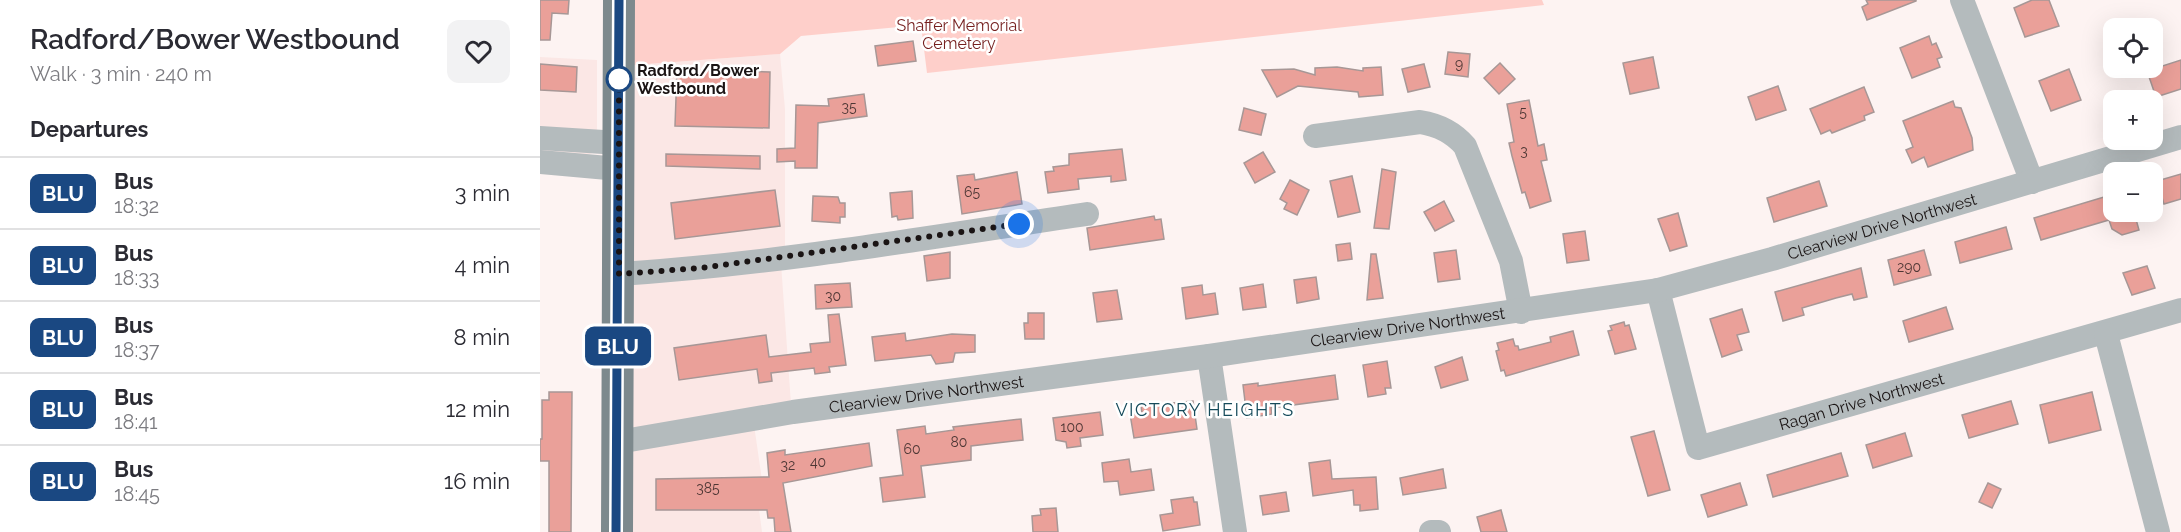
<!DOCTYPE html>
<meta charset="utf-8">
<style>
body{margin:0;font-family:Raleway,sans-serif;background:#f2f2f3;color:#2b2b33;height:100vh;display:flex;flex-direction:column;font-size:22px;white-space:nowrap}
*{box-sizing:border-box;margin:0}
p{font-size:20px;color:#7c7c81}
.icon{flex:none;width:33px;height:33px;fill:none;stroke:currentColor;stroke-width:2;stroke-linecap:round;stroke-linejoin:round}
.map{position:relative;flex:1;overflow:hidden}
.side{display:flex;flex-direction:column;background:#fff;width:540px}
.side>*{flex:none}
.badge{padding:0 12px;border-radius:9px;font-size:21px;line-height:39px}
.controls{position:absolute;left:1563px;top:18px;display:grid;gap:12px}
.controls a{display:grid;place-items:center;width:60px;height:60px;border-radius:12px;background:#fff;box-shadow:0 6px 24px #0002;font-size:30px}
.you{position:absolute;width:30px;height:30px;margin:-15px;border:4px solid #fff;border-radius:50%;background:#1a73e8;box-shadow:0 0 0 9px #1a73e833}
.map>.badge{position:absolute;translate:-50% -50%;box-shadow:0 0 0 3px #fff}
h2{padding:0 30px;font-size:22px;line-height:54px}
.round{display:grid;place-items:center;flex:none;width:63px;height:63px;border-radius:12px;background:#f2f2f3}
.overview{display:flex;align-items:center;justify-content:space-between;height:102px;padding:0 30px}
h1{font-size:28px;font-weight:600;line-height:45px}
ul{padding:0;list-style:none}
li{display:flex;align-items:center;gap:18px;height:72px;padding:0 30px;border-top:2px solid #e1e1e2}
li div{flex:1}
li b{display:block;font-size:22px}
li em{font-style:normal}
li .badge{min-width:66px;font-weight:700;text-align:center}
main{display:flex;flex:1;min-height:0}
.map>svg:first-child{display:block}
</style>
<main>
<section class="side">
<div class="overview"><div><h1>Radford/Bower Westbound</h1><p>Walk · 3 min · 240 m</p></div><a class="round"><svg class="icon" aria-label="heart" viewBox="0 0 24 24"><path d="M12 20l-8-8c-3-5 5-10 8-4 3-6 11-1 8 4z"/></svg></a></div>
<h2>Departures</h2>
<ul>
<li><span class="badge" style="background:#1a4882;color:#fff">BLU</span><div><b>Bus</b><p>18:32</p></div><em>3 min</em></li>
<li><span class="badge" style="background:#1a4882;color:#fff">BLU</span><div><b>Bus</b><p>18:33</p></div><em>4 min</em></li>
<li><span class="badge" style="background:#1a4882;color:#fff">BLU</span><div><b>Bus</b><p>18:37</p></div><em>8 min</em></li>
<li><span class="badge" style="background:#1a4882;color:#fff">BLU</span><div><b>Bus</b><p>18:41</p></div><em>12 min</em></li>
<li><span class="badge" style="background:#1a4882;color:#fff">BLU</span><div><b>Bus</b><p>18:45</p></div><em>16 min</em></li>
</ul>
</section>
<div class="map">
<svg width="1641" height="532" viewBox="0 0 1641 532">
<rect width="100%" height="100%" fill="#fdf3f2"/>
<g fill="#fbe7e5">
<path d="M240,54l5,55v139l-5,1 11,155 -39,7 13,90 -7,1 4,30h-129l1,-467z"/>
<path d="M0,57l57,3v91l-12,5 -45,-5z"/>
</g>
<path fill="#fecfca" d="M93,0h909l2,5 -617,68 -6,-48 -120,11 -21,18 -146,11z"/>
<g fill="#eaa099" stroke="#a79796" stroke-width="1.5">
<path d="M0,0h29l-1,14 -16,-1 -2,27h-10z"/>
<path d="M1326,0h50v1l-49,19 -5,-13 6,-3z"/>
<path d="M1492,0h17l10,26 -34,11 -11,-29z"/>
<path d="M1389,36l3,9 4,-2 6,14 -5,2 3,8 -28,11 -12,-30z"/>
<path d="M373,41l3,20 -38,5 -3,-20z"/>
<path d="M908,52l22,2 -2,23 -23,-3z"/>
<path d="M1113,57l6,31 -29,6 -7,-31z"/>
<path d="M1641,60v29l-25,8 -9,-26z"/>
<path d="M960,63l15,16 -16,15 -15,-16z"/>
<path d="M0,64l37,3 -1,25 -36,-2z"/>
<path d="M884,64l6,23 -22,5 -6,-23z"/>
<path d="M797,67l26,4v-3l18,-1 2,28 -24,2 -1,-5 -60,-6 -21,11 -15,-27 32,-1 21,6v-7z"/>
<path d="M1529,69l12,31 -30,11 -12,-30z"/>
<path d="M137,70l93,2 -1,56 -94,-2z"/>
<path d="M1238,86l8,24 -30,10 -8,-23z"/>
<path d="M1324,87l10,25 -10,4 1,4 -33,13 -2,-3 -9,4 -11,-25z"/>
<path d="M324,94l3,22 -49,7 -1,45h-22v-7l-18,1v-13l18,-1 1,-43 33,1 -1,-7z"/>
<path d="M989,100l9,46 6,-2 3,16 -6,1 10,40 -21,7 -5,-16 -3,1 -10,-37 -3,-13 5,-1 -7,-38z"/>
<path d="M1413,101l2,6 6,1 11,30 1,12 -45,17 -4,-10 -12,6 -6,-13 7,-3 -10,-26z"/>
<path d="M704,108l22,6 -5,21 -22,-5z"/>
<path d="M582,149l4,31 -15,2v-6l-33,3 1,10 -31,4 -3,-21 9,-1 -1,-4 16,-2v-11z"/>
<path d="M723,152l12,20 -20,11 -11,-20z"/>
<path d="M126,154l94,2v13l-94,-3z"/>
<path d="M842,169l14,3 -7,57 -15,-1z"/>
<path d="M477,172l5,32 -60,10 -5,-38 17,-2 1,6z"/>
<path d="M1641,174v25l-17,5 -7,-23z"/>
<path d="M812,176l8,36 -22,5 -8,-36z"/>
<path d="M750,180l19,10 -12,25 -13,-6 3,-6 -7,-4z"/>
<path d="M1279,181l8,25 -53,16 -7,-24z"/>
<path d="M235,190l5,36 -105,13 -4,-36z"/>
<path d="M372,191l1,27 -15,2 -1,-4 -5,1 -2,-24z"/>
<path d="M1574,194v18h20l5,18 -17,5 -10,-6 -3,-9 -68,20 -7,-22z"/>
<path d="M273,196l25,1 2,6h5v14h-5v6l-28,-2z"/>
<path d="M904,201l10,20 -19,10 -11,-19z"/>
<path d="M1138,213l9,33 -17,5 -12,-32z"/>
<path d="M614,216l1,4 6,-1 3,20 -74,11 -3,-22z"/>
<path d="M1466,227l6,22 -52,14 -5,-21z"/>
<path d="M1045,231l4,29 -22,3 -4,-29z"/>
<path d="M810,243l2,16 -14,2 -2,-16z"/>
<path d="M916,250l4,29 -22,3 -4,-29z"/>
<path d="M1384,250l7,25 -37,10 -6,-25z"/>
<path d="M410,252v26l-23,3 -3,-25z"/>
<path d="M831,254h5l7,44 -16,2z"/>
<path d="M1607,266l8,22 -23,7 -9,-22z"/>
<path d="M1321,268l6,29 -13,3 -2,-6 -16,4 -34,10 2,7 -21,6 -8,-29z"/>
<path d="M776,277l3,22 -22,4 -3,-23z"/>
<path d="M310,283l2,24 -36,2 -1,-24z"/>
<path d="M723,284l3,23 -23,3 -3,-22z"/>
<path d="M662,285l1,10 12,-2 3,21 -32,5 -4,-31z"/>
<path d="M577,290l5,29 -25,3 -4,-29z"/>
<path d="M1406,307l7,22 -44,13 -6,-21z"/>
<path d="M1202,309l7,23 -12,3 5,15 -20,7 -12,-38z"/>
<path d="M488,313h16v26h-19l-1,-16h4z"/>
<path d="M299,314l7,51 -17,2 1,5 -15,2 -1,-6 -43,5 1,8 -13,2 -2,-14 -78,11 -5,-32 92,-13 3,22 42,-5 -1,-8 20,-2 -2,-27z"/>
<path d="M1084,322l1,4 4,-1 7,24 -21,5 -7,-23 4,-1 -2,-4z"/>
<path d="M1033,331l6,24 -73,21 -2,-6 -3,1 -5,-20 3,-1 -2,-7 16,-4 2,7h3l1,4 32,-8 -1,-5z"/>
<path d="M365,333l1,8 46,-7 23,1v17l-20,1 -2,9 -17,2 -5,-9 -56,6 -3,-24z"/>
<path d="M922,357l6,23 -27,8 -6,-21z"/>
<path d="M847,361l4,27h-6l1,6 -18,3 -5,-32z"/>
<path d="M795,375l3,24 -67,9 1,6 -25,4 -4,-33 15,-2v3z"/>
<path d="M9,392h23l-1,140h-22v-71h-9v-22h2v-39h7z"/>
<path d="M1552,392l9,38 -52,13 -9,-38z"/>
<path d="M653,401l4,28 -63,9 -4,-24 12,-1 -1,-7z"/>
<path d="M1471,401l7,23 -49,14 -7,-23z"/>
<path d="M560,412l3,23 -23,3 1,8 -14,2 -1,-6 -10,-2 -3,-22z"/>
<path d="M481,419l2,21 -52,6v14l-50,6 4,31 -42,5 -3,-24 23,-3 -6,-45 28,-4 1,8 28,-4 -1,-3z"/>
<path d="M1114,431l16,59 -22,6 -17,-59z"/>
<path d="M1365,433l7,23 -39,12 -7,-23z"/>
<path d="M329,443l3,23 -89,17 8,49h-16l-1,-14h-6l-1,-8h-111v-31l113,-2 -2,-24 18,-3v5z"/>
<path d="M1301,453l7,23 -75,21 -6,-22z"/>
<path d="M589,459l2,13 20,-3 3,21 -34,5 -2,-14 -14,1 -2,-19z"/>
<path d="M790,460l2,19 44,-2 2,32 -18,2v-6h-6l-1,-15 -40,6 -4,-33z"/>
<path d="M903,469l3,19 -43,7 -3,-17z"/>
<path d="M1200,483l7,22 -39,12 -7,-22z"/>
<path d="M1448,483l13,6 -9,19 -13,-6z"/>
<path d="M746,492l3,19 -26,4 -3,-19z"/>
<path d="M653,497l1,5h3l3,23 -37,6 -3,-16 13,-2 -2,-13z"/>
<path d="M516,508l2,24h-25l-1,-16 9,-1 -1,-6z"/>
<path d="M961,510l6,22h-26l-4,-15z"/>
</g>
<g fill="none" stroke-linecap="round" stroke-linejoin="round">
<g stroke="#b4bbbd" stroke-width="24">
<path d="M1422,0l70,182"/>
<path d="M775,136l105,-14c19,3 33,10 45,24l46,115 10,51"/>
<path d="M0,138l79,5"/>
<path d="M0,162l79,7"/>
<path d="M79,274c157,-10 312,-37 468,-60"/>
<path id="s1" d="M1118,290l40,158 483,-138"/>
<path d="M1566,334l52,198"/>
<path d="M669,356l26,176"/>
<path id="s2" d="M78,442l175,-30 416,-56 449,-66 114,-31 409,-122"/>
<path d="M891,532h8"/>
</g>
<path stroke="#7d898d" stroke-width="32" d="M77,532l2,-532"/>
</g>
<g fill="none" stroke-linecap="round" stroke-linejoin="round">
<defs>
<path id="line" d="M76,532l3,-532"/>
</defs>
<use href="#line" stroke="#fff" stroke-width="14"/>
<use href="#line" stroke="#1a4882" stroke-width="9"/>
<path stroke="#1a1414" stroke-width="6" stroke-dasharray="0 10.8" d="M79,79v195l82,-6 318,-44"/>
</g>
<circle fill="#fff" stroke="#1a4882" stroke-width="3" cx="79" cy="79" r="12"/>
<g text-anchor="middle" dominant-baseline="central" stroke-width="5" stroke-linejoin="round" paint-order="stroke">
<g font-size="14" fill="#4e3735">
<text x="919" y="64">9</text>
<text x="309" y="107">35</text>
<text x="983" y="112">5</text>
<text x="984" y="151">3</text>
<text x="432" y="192">65</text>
<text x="1369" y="267">290</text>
<text x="293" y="296">30</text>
<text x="532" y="427">100</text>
<text x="419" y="442">80</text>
<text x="372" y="449">60</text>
<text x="278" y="462">40</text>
<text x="248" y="465">32</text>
<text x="168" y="488">385</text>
</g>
<g font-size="16" fill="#751f1e" stroke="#fff">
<text x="419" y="25">Shaffer Memorial<tspan x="419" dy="18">Cemetery</tspan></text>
</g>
<g font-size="16" font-weight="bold" fill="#1a1414" stroke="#fff" text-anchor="start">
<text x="97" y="70">Radford/Bower<tspan x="97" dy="18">Westbound</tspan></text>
</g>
<g font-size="16" fill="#1a1414" stroke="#fff">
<text stroke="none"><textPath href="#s2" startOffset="1284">Clearview Drive Northwest</textPath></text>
<text stroke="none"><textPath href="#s2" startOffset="798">Clearview Drive Northwest</textPath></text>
<text stroke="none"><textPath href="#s2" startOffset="312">Clearview Drive Northwest</textPath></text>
<text stroke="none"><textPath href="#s1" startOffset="333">Ragan Drive Northwest</textPath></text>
</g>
<g font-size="18" letter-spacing="1.5" fill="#164b5b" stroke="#fff">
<text x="665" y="409">VICTORY HEIGHTS</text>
</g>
</g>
</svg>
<div class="controls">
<a><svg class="icon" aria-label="locate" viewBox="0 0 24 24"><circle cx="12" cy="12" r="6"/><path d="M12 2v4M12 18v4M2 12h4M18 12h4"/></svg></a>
<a>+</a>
<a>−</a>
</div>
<div class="you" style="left:479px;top:224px"></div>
<b class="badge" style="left:78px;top:346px;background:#1a4882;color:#fff">BLU</b>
</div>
</main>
